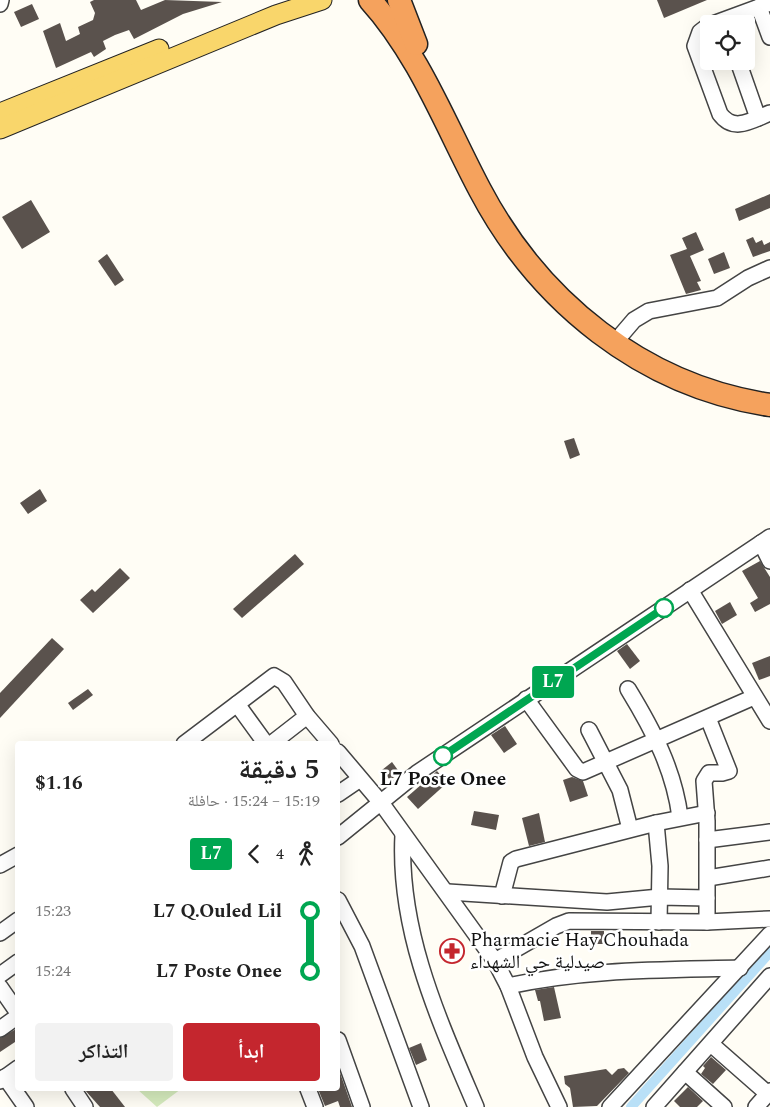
<!DOCTYPE html>
<html lang="ar">
<meta charset="utf-8">
<style>
body{margin:0;font-family:Spectral,"Noto Naskh Arabic",serif;background:#f2f2f2;color:#222;direction:rtl;height:100vh;display:flex;flex-direction:column;font-size:19px;white-space:nowrap}
*{box-sizing:border-box;margin:0}
p{font-size:16px;color:#767676}
.icon{flex:none;width:28px;height:28px;fill:none;stroke:currentColor;stroke-width:2;stroke-linecap:round;stroke-linejoin:round}
.map{position:relative;flex:1;overflow:hidden;direction:ltr}
.side{position:absolute;left:15px;top:741px;width:325px;height:350px;display:flex;flex-direction:column;background:#fff;border-radius:5px;box-shadow:0 5px 20px #0002;direction:rtl}
.side>*{flex:none}
.badge{padding:0 10px;border-radius:4px;font-size:18px;line-height:32px}
.buttons{position:absolute;left:700px;top:15px;display:grid;gap:10px}
.buttons a{display:grid;place-items:center;width:55px;height:55px;border-radius:5px;background:#fff;box-shadow:0 5px 20px #0002;font-size:25px}
.map>.badge{position:absolute;translate:-50% -50%;box-shadow:0 0 0 2px #fff}
.legs{display:flex;align-items:center;gap:8px;height:55px;padding:0 20px;font-size:16px}
.legs p{margin-inline-start:auto}
.summary{display:flex;align-items:center;justify-content:space-between;height:85px;padding:0 20px}
h1{font-size:28px;font-weight:700;line-height:38px}
.cta{display:flex;gap:10px;margin-top:auto;padding:10px 20px}
.cta a{flex:1;height:58px;border-radius:5px;background:#c4262e;color:#fff;font-size:20px;font-weight:700;line-height:58px;text-align:center}
.cta a+a{background:#f2f2f2;color:#222}
ul{padding:0 20px;list-style:none}
li{display:flex;align-items:center;gap:18px;height:60px;font-size:19px}
li i{display:grid;place-items:center;width:8px;height:100%;margin:0 6px;background:currentColor}
li i::after{content:'';width:12px;height:12px;margin:-6px;border:4px solid;border-radius:50%;background:#fff}
li p{margin-inline-start:auto}
li:first-child i{background:linear-gradient(#0000 50%,currentColor 0)}
li:last-child i{background:linear-gradient(currentColor 50%,#0000 0)}
.map>svg:first-child{display:block}
</style>
<div class="map">
<svg width="770" height="1107" viewBox="0 0 770 1107">
<rect width="100%" height="100%" fill="#fffdf5"/>
<path fill="#d5ebbd" d="M137,1089h44l-24,18z"/>
<g fill="none" stroke-linecap="round" stroke-linejoin="round">
<path stroke="#b9e0f7" stroke-width="10" d="M631,1107l139,-155"/>
</g>
<g fill="#5a524d">
<path d="M94,0h42l5,10 24,-10 57,2 -39,12 -49,25 -5,-9 -14,5 -12,6 3,8 -12,8 -3,-5 -35,16 -13,-37 17,-8 6,18 14,-7 -2,-7 15,-7 2,-7 -5,-11z"/>
<path d="M657,0h50l-43,18z"/>
<path d="M32,4l7,15 -18,8 -7,-15z"/>
<path d="M770,194v14l-31,13 -4,-12z"/>
<path d="M31,200l19,32 -28,17 -20,-32z"/>
<path d="M696,232l8,18 -14,6 11,25 -4,1 4,8 -15,4 -16,-39 17,-6 -5,-11z"/>
<path d="M753,237l3,6 6,-3 2,5 6,-3v9l-17,6 -7,-17z"/>
<path d="M724,252l6,16 -16,6 -6,-15z"/>
<path d="M107,254l17,26 -9,6 -17,-25z"/>
<path d="M574,438l6,17 -10,4 -6,-18z"/>
<path d="M40,489l7,12 -19,13 -8,-11z"/>
<path d="M295,554l9,10 -62,54 -9,-9z"/>
<path d="M760,561l10,16v27l-15,8 -5,-9 8,-5 -16,-27z"/>
<path d="M120,568l10,10 -37,35 -13,-13 12,-11 3,3z"/>
<path d="M730,602l7,13 -15,9 -7,-13z"/>
<path d="M52,638l12,11 -64,69v-25z"/>
<path d="M627,644l13,17 -10,8 -13,-18z"/>
<path d="M770,656v20l-11,4 -7,-17z"/>
<path d="M88,689l5,6 -20,15 -5,-7z"/>
<path d="M505,726l12,18 -13,9 -13,-18z"/>
<path d="M392,762l8,11 -10,7 -8,-10z"/>
<path d="M437,771l10,12 -29,26 -11,-12z"/>
<path d="M572,777l11,4 5,15 -18,6 -7,-22z"/>
<path d="M474,811l25,4 -3,15 -25,-5z"/>
<path d="M539,813l6,29 -16,4 -7,-28z"/>
<rect x="591" y="931" width="13" height="13"/>
<path d="M554,987l7,31 -17,3 -4,-20h-2l-3,-11z"/>
<path d="M18,1028v12l-18,12v-14z"/>
<path d="M421,1043l6,17 -11,5 -7,-17z"/>
<path d="M711,1057l15,13 -13,14 -12,-10 4,-6 -2,-2z"/>
<path d="M338,1067l14,40h-12l-2,-6 -13,5 -7,-17h20z"/>
<path d="M624,1068l5,5 -32,33 -24,1 -3,-19 -5,-4 -1,-8 42,-7 6,6 6,-6z"/>
<path d="M688,1087l15,14 -6,6h-17l-6,-6z"/>
<path d="M84,1089h27l14,18h-25z"/>
</g>
<g fill="none" stroke-linecap="round" stroke-linejoin="round">
<defs>
<g id="minor">
<path d="M0,4l1,-4"/>
<path d="M759,7l11,30"/>
<path d="M713,24l57,-21"/>
<path d="M709,25l-9,7 -5,14 25,68c14,19 32,6 50,-1"/>
<path d="M738,61l20,57"/>
<path d="M622,334l12,-14 15,-9 68,-13 31,-20 22,-10"/>
<path d="M761,543l9,18"/>
<path d="M690,590l80,131"/>
<path d="M628,689c25,41 46,81 52,128"/>
<path d="M526,699l51,70 6,3 171,-75"/>
<path d="M237,704l29,40"/>
<path d="M589,730l31,60 10,39"/>
<path d="M184,744l90,-68 10,6 23,34 24,28"/>
<path d="M271,744l36,-28"/>
<path d="M338,752l44,52 113,157 13,25 27,71 24,50"/>
<path d="M338,794l22,-15"/>
<path d="M656,823l4,43 -1,56"/>
<path d="M403,835c-5,97 36,185 73,272"/>
<path d="M338,837l79,-64 353,-236"/>
<path d="M707,840l63,-8"/>
<path d="M0,865l18,-10"/>
<path d="M708,878l62,-10"/>
<path d="M448,892l159,10 53,-5 47,1"/>
<path d="M502,896l9,-34 5,-3 140,-36 51,-10"/>
<path d="M338,900l24,46 59,161"/>
<path d="M707,922v-101l-3,-40 5,-8h13l7,-2 -21,-53"/>
<path d="M0,933l18,-13"/>
<path d="M495,961l61,-35 13,-5 138,1 63,-3"/>
<path d="M0,975l18,-13"/>
<path d="M508,986c76,-17 155,-16 232,-18"/>
<path d="M0,987l18,26"/>
<path d="M0,1029l18,-13"/>
<path d="M338,1040l24,67"/>
<path d="M711,1044l57,50"/>
<path d="M685,1072l39,35"/>
<path d="M5,1077l21,30"/>
<path d="M0,1081l18,-13"/>
<path d="M73,1089l12,18"/>
<path d="M308,1089l7,18"/>
<path d="M610,1107l160,-173"/>
<path d="M654,1107l116,-131"/>
<path d="M756,1107l14,-16"/>
</g>
<g id="major">
<path d="M0,113l159,-64"/>
<path d="M0,129l276,-114 46,-15"/>
</g>
<g id="highway">
<path d="M370,0c49,54 76,126 110,190 59,112 163,196 290,215"/>
<path d="M399,0l17,44"/>
</g>
</defs>
<use href="#minor" stroke="#444" stroke-width="18"/>
<use href="#major" stroke="#222" stroke-width="21"/>
<use href="#highway" stroke="#222" stroke-width="25"/>
<use href="#minor" stroke="#fff" stroke-width="15"/>
<use href="#major" stroke="#f9d66b" stroke-width="19"/>
<use href="#highway" stroke="#f5a25d" stroke-width="22"/>
</g>
<g fill="none" stroke-linecap="round" stroke-linejoin="round">
<defs>
<path id="line-1" d="M443,756l221,-148"/>
</defs>
<use href="#line-1" stroke="#fff" stroke-width="11"/>
<use href="#line-1" stroke="#00a651" stroke-width="8"/>
</g>
<defs>
<symbol id="pharmacy-ring" viewBox="-11 -11 22 22"><circle r="9.5" fill="#fff" stroke="#c4262e" stroke-width="1.5"/><path d="M-2-6h4v4h4v4h-4v4h-4v-4h-4v-4h4Z" fill="#c4262e"/></symbol>
</defs>
<g fill-rule="evenodd">
<use href="#pharmacy-ring" x="438" y="937" width="28" height="28"/>
</g>
<g fill="#fff" stroke="#00a651" stroke-width="2.5">
<circle cx="664" cy="608" r="9"/>
<circle cx="443" cy="756" r="9"/>
</g>
<g text-anchor="middle" dominant-baseline="central" stroke-width="5" stroke-linejoin="round" paint-order="stroke">
<g font-size="19" font-weight="bold" fill="#111" stroke="#fff">
<text x="443" y="779">L7 Poste Onee</text>
</g>
<g font-size="19" fill="#111" stroke="#fff" text-anchor="start">
<text x="470" y="940">Pharmacie Hay Chouhada<tspan x="470" dy="22">صيدلية حي الشهداء</tspan></text>
</g>
</g>
</svg>
<div class="buttons">
<a><svg class="icon" aria-label="locate" viewBox="0 0 24 24"><circle cx="12" cy="12" r="6"/><path d="M12 2v4M12 18v4M2 12h4M18 12h4"/></svg></a>
</div>
<b class="badge" style="left:553px;top:682px;background:#00a651;color:#fff">L7</b>
<section class="side">
<div class="summary"><div><h1>5 دقيقة</h1><p>15:19 – 15:24 · حافلة</p></div><b>$1.16</b></div>
<div class="legs"><svg class="icon" aria-label="walk" viewBox="0 0 24 24"><circle cx="13" cy="4" r="2"/><path d="M13 8l-2 6 4 7M11 14l-3 7M7 12l3-4h3l4 4"/></svg>4<svg class="icon" aria-label="back" viewBox="0 0 24 24"><path d="M15 5l-7 7 7 7"/></svg><b class="badge" style="background:#00a651;color:#fff">L7</b></div>
<ul>
<li><i style="color:#00a651"></i><b>L7 Q.Ouled Lil</b><p>15:23</p></li>
<li><i style="color:#00a651"></i><b>L7 Poste Onee</b><p>15:24</p></li>
</ul>
<div class="cta"><a>ابدأ</a><a>التذاكر</a></div>
</section>
</div>
